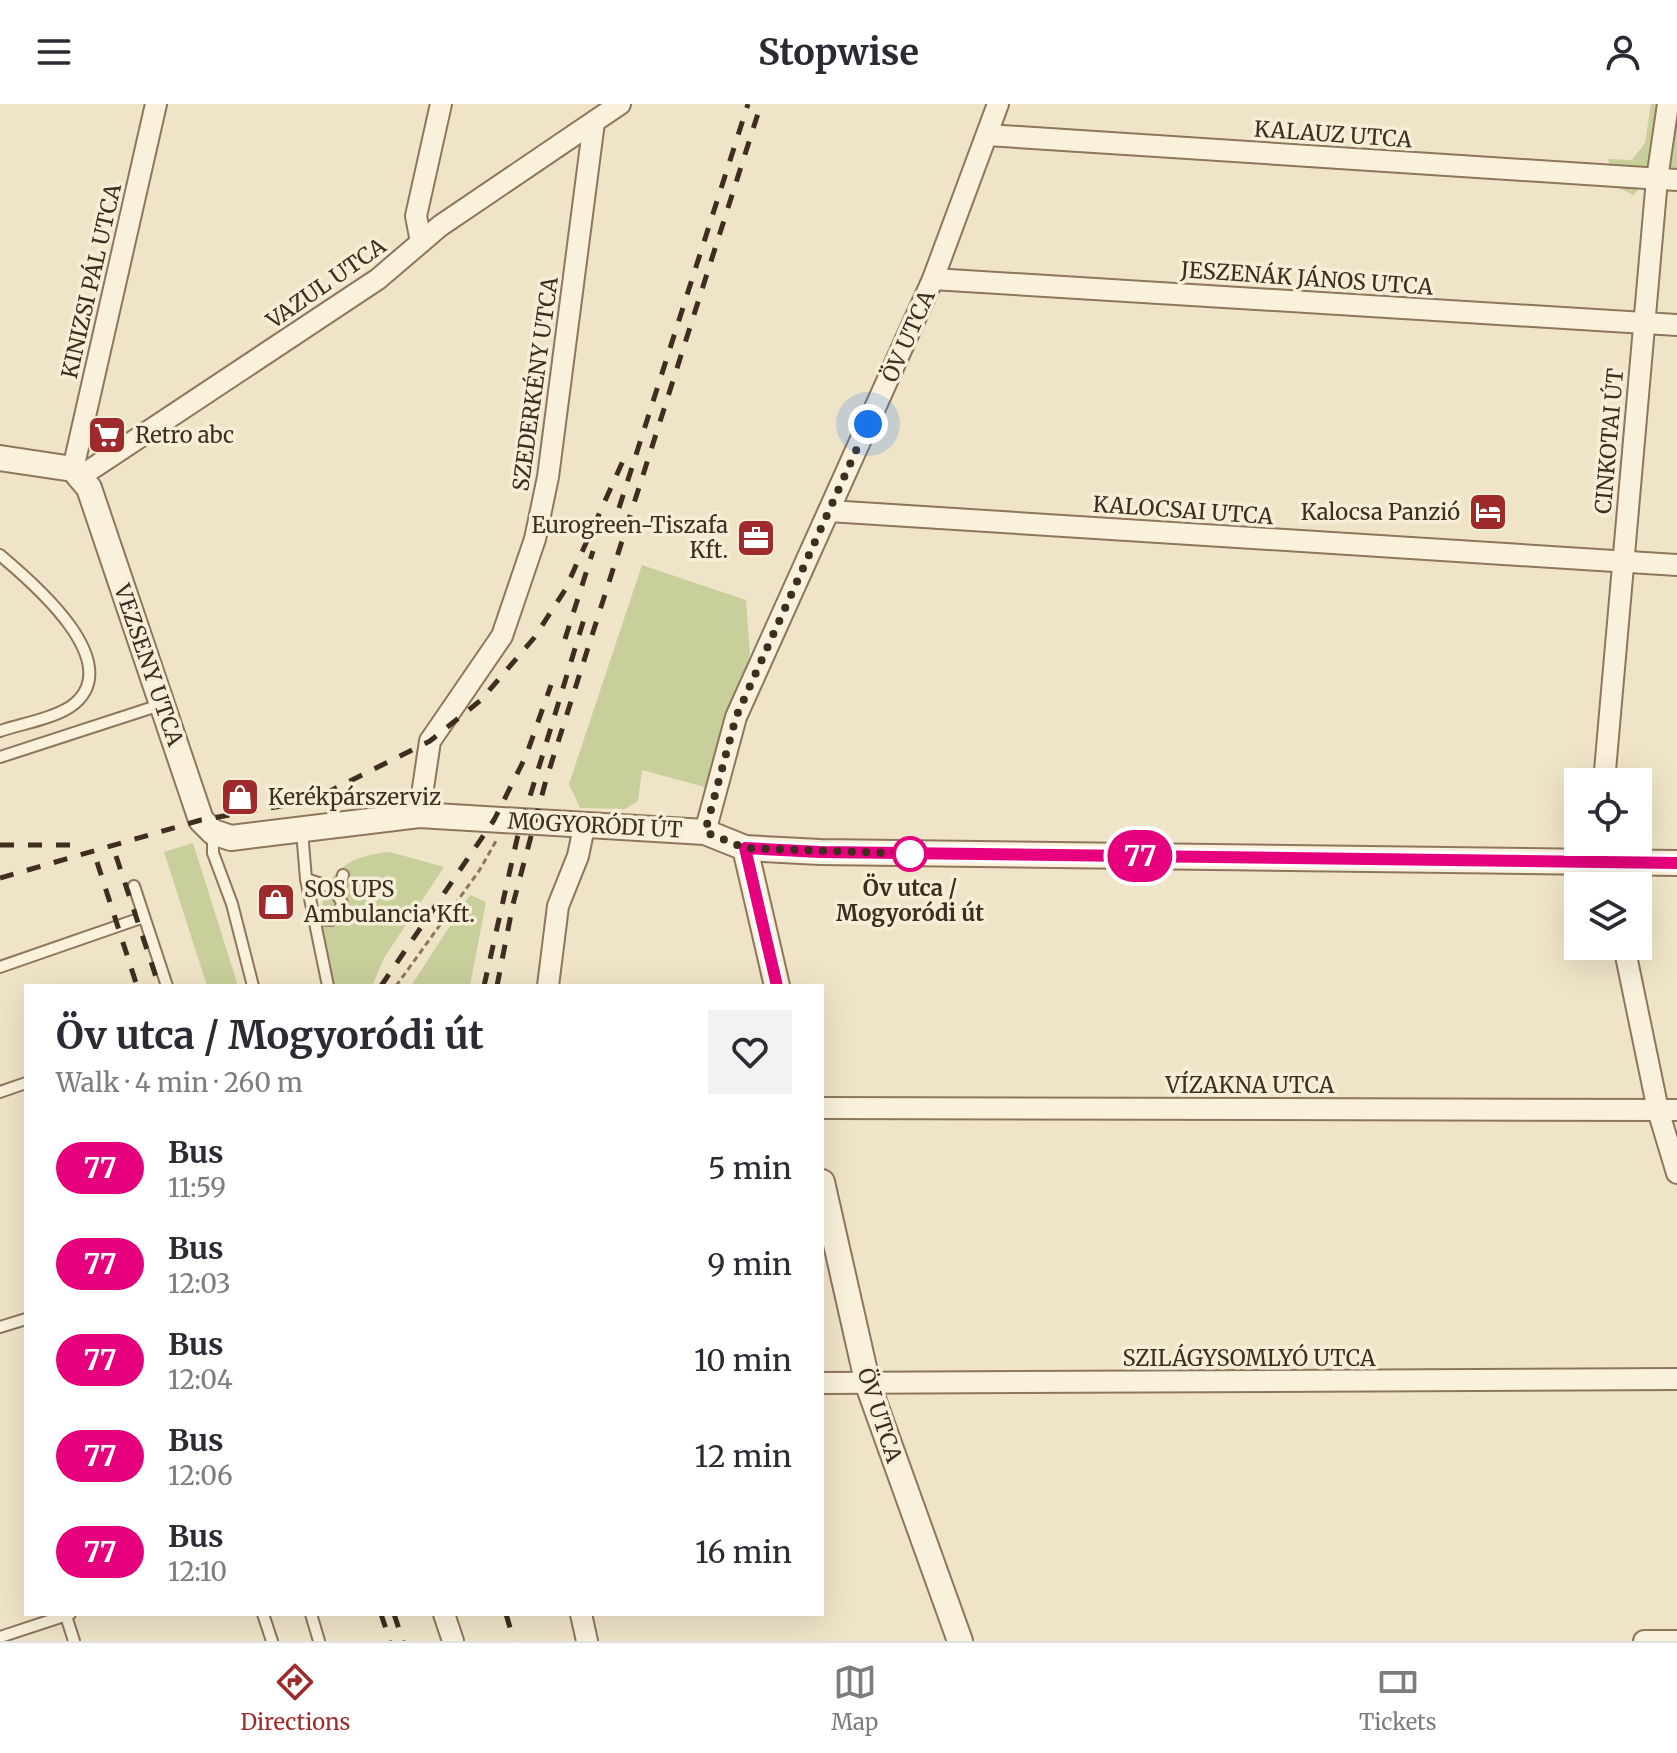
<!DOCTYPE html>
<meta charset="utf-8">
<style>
body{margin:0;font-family:Merriweather,serif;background:#f2f2f3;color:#2b2b33;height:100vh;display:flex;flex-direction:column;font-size:30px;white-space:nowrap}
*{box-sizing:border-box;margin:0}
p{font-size:26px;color:#7c7c81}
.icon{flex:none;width:44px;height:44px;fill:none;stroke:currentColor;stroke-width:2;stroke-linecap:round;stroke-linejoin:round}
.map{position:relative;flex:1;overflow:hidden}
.details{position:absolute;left:24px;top:880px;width:800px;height:632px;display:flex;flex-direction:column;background:#fff;border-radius:0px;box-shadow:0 8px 32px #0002}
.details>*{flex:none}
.badge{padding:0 16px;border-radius:26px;font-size:28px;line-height:52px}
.fabs{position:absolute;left:1564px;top:664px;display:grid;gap:16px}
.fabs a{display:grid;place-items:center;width:88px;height:88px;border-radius:0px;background:#fff;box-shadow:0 8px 32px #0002;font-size:40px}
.you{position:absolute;width:40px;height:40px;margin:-20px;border:6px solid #fff;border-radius:50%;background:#1a73e8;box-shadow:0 0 0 12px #1a73e833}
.map>.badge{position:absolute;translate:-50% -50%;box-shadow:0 0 0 4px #fff}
.round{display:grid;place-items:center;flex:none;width:84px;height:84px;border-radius:0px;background:#f2f2f3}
.head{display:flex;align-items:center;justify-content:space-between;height:136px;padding:0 32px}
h1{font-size:38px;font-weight:700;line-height:60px}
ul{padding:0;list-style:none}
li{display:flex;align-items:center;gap:24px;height:96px;padding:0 32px}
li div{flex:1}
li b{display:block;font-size:30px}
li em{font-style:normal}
li .badge{min-width:88px;font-weight:700;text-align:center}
header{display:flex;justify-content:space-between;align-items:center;height:104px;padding:0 32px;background:#fff;font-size:36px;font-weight:700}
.dock{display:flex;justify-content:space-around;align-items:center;height:112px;border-top:2px solid #e1e1e2;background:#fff;font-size:22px;color:#7c7c81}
.dock a{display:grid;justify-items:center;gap:4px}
.dock .current{color:#9e2a2b}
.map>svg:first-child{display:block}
</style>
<header><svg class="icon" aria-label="menu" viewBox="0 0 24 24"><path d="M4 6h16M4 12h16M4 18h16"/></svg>Stopwise<svg class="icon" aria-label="person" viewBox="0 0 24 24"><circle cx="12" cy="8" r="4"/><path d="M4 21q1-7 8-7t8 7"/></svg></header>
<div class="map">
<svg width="1677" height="1537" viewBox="0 0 1677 1537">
<rect width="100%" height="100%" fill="#f0e4c8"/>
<g fill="#c9cf9b">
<path d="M1651,0h26v65h-26l-17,26 -20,-9 -6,-27 24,1 13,-17z"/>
<path d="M642,461l104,35 4,54 -42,134 -66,-18 -4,31 -13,8 -45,-1 -11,-24z"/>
<path d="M193,739l45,143h-31l-43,-134z"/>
<path d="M390,748l54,15 -60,91 -12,28h-40c-15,-61 -27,-128 58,-134z"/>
<path d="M470,791l16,7 -16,84h-59z"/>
</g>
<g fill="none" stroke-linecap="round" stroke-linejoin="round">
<defs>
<g id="service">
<path d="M0,451c31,26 131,110 70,152 -19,12 -49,17 -70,24"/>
<path d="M0,653l160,-52"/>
<path d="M302,727l4,48 22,107"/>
<path d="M213,730v19l19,51 21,82"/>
<path d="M306,775l28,9 7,-4 2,-9"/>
<path d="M134,782l33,100"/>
<path d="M314,815l18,1 7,-6 3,-11 -8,-15"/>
<path d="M0,863l144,-50"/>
<path d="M0,988l26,-9"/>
<path d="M0,1223l26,-8"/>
<path d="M263,1510l9,27"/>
<path d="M311,1510l8,27"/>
<path d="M66,1512l8,25"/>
<path d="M0,1533l70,-23"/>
</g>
<g id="minor">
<path d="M987,31l690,45"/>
<path d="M421,138l-5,-26 25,-112"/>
<path d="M933,175l744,46"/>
<path d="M73,365l83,-365"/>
<path d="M81,372l297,-197 62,-53 180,-122"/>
<path d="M829,407l848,54"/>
<path d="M1604,678l53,-603 11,-75"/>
<path d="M419,711l11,-74 72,-105 33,-97 13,-62 46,-355"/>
<path d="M705,728l31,-115 197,-438 65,-175"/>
<path d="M1605,738l6,44"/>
<path d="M1624,842l34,164 19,63"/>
<path d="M548,882l10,-80 20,-50 6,-29"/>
<path d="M822,1004l855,2"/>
<path d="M822,1279l855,-4"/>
<path d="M444,1510l9,27"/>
<path d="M581,1510l6,27"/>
<path d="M1644,1537h33"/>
</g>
<g id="tertiary">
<path d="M0,354l73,11 16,19 112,332 12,12 18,6 188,-23 286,17 40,16 75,4 857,11"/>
<path d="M745,744l32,138"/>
<path d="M822,1078l46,203 92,256"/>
</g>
</defs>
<use href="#service" stroke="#8d765c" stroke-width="14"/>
<use href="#minor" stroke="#8d765c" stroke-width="24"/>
<use href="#tertiary" stroke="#8d765c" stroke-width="28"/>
<path stroke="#8d765c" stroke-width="3" stroke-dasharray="6 4" stroke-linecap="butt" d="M396,882l83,-115 17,-30"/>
<use href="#service" stroke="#faf1dc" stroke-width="10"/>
<use href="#minor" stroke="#faf1dc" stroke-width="20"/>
<use href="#tertiary" stroke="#faf1dc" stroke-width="24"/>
<g stroke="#3d2e20" stroke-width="5" stroke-dasharray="14 14" stroke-linecap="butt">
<path d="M619,404l129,-404"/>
<path d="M565,535l28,-88"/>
<path d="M0,741h82"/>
<path d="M116,752l43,130"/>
<path d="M97,758l40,124"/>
<path d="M0,774l201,-58 109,-19 120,-60 51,-41 53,-62 31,-48 61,-136"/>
<path d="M381,882l113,-166 32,-64 25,-71"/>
<path d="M484,882l33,-147 67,-220"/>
<path d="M497,882l16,-82 33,-124 215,-676"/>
<path d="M381,1510l9,27"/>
<path d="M394,1510l9,27"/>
<path d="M506,1510l8,27"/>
</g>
</g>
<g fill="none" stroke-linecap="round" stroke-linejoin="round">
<defs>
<path id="line" d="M777,882l-32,-138 75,4 857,11"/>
</defs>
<use href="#line" stroke="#fff" stroke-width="18"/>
<use href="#line" stroke="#e6007e" stroke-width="12"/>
<path stroke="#3d2e20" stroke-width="8" stroke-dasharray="0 14.4" d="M868,320l-132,293 -31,115 40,16 169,6h-4"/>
</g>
<defs>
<symbol id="supermarket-square" viewBox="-11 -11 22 22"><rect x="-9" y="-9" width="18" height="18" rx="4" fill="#9e2a2b" stroke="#f7eed8"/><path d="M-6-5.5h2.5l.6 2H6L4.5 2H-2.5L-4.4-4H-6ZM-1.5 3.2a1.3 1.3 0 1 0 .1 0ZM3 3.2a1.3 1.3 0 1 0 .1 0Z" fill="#fff"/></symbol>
<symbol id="hotel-square" viewBox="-11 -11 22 22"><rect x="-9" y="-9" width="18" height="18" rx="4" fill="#9e2a2b" stroke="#f7eed8"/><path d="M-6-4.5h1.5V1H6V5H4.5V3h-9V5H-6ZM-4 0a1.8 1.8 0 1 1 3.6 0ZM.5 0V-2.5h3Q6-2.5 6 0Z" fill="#fff"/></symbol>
<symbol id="office-square" viewBox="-11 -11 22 22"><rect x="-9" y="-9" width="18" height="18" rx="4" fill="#9e2a2b" stroke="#f7eed8"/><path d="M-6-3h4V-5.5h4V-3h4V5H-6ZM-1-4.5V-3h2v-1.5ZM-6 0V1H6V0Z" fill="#fff"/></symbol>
<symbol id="shop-square" viewBox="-11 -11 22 22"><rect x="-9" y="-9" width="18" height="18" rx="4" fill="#9e2a2b" stroke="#f7eed8"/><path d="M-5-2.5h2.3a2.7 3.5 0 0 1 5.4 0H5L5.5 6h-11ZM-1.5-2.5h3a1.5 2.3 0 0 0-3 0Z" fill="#fff"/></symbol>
</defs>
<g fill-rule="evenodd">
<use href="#supermarket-square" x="85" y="309" width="44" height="44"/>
<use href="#hotel-square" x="1466" y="386" width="44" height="44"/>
<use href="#office-square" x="734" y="412" width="44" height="44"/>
<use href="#shop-square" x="218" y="671" width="44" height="44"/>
<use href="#shop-square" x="254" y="776" width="44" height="44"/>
</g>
<circle fill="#fff" stroke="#e6007e" stroke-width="4" cx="910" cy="750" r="16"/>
<g text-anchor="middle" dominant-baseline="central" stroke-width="7" stroke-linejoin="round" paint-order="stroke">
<g font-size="22" fill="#3d2e20" stroke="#f7eed8">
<text transform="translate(1333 30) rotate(4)">KALAUZ UTCA</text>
<text transform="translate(1307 174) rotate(4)">JESZENÁK JÁNOS UTCA</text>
<text transform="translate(91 177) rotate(-77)">KINIZSI PÁL UTCA</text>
<text transform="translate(326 179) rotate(-35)">VAZUL UTCA</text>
<text transform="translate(908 232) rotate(-66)">ÖV UTCA</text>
<text transform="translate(535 280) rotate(-82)">SZEDERKÉNY UTCA</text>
<text transform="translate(1609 337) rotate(-85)">CINKOTAI ÚT</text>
<text transform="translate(1183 406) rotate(4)">KALOCSAI UTCA</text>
<text transform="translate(149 561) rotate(71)">VEZSENY UTCA</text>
<text transform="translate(595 721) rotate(3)">MOGYORÓDI ÚT</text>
<text x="1250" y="981">VÍZAKNA UTCA</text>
<text x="1249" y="1254">SZILÁGYSOMLYÓ UTCA</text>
<text transform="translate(880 1311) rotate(72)">ÖV UTCA</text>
</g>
<g font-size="22" fill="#3d2e20" stroke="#f7eed8" text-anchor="start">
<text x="135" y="331">Retro abc</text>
<text x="1460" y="408" text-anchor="end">Kalocsa Panzió</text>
<text x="728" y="421" text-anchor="end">Eurogreen-Tiszafa<tspan x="728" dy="25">Kft.</tspan></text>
<text x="268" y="693">Kerékpárszerviz</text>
<text x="304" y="785">SOS UPS<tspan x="304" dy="25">Ambulancia Kft.</tspan></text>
</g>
<g font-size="22" font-weight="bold" fill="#3d2e20" stroke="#f7eed8">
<text x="910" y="784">Öv utca /<tspan x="910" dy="25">Mogyoródi út</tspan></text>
</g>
</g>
</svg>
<div class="fabs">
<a><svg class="icon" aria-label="locate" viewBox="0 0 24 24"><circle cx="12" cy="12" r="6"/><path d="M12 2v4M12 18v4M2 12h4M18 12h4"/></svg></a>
<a><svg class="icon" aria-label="layers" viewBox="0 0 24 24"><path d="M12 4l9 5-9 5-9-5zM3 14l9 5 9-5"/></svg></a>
</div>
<div class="you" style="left:868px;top:320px"></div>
<b class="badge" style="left:1140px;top:752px;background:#e6007e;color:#fff">77</b>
<section class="details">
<div class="head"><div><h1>Öv utca / Mogyoródi út</h1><p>Walk · 4 min · 260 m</p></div><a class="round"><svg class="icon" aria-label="heart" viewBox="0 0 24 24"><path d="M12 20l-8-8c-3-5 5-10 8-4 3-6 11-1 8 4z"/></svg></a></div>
<ul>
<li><span class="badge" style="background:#e6007e;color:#fff">77</span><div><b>Bus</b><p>11:59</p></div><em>5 min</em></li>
<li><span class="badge" style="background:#e6007e;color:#fff">77</span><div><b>Bus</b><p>12:03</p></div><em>9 min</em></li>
<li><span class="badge" style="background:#e6007e;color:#fff">77</span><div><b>Bus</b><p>12:04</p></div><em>10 min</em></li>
<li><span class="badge" style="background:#e6007e;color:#fff">77</span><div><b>Bus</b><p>12:06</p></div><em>12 min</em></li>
<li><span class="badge" style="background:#e6007e;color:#fff">77</span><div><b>Bus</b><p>12:10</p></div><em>16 min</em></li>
</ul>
</section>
</div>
<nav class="dock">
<a class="current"><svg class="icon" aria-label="directions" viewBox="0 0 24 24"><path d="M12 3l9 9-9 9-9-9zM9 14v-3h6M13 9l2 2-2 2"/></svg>Directions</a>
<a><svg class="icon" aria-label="map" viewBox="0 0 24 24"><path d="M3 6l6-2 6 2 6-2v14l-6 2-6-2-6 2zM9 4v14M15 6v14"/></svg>Map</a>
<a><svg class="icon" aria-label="tickets" viewBox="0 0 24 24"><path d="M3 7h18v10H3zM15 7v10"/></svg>Tickets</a>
</nav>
